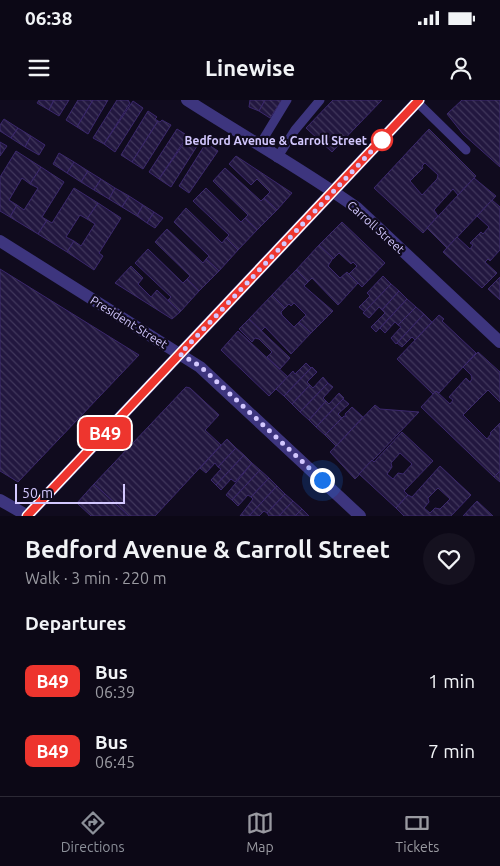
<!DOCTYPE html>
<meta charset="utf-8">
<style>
body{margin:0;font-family:Ubuntu,sans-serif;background:#15111f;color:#f1f3f6;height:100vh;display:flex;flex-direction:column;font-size:19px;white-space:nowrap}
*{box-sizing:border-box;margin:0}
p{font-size:16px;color:#9a9aa1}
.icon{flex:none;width:28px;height:28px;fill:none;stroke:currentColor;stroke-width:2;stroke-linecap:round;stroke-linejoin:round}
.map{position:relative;height:416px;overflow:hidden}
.panel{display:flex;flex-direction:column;background:#0c0816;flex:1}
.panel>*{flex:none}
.badge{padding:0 10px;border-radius:8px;font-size:18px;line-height:32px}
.scale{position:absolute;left:15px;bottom:12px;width:110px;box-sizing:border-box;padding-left:5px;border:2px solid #d3c8ff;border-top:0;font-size:14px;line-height:18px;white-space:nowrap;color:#d3c8ff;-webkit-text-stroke:4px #100b1e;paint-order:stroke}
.you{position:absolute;width:25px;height:25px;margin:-12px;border:4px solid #fff;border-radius:50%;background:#1a73e8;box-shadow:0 0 0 8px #1a73e833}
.map>.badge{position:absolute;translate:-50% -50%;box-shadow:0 0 0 2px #fff}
h2{padding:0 25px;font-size:19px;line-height:45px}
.round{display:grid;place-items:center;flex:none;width:52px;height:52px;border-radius:26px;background:#15111f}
.overview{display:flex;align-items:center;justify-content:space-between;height:85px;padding:0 25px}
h1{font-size:24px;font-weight:700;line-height:38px}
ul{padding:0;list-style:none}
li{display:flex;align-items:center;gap:15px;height:70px;padding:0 25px}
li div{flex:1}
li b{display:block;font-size:19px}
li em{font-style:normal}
li .badge{min-width:55px;font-weight:700;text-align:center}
.status{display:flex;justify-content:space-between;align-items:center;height:35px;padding:0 25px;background:#0c0816;direction:ltr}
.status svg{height:14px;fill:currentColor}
header{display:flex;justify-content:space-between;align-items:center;height:65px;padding:0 25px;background:#0c0816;font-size:22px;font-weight:700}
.menu{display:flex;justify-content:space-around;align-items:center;height:70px;border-top:1px solid #2c2935;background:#0c0816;font-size:14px;color:#9a9aa1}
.menu a{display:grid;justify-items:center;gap:2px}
.menu .active{color:#8c9099}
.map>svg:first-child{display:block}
</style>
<div class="status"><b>06:38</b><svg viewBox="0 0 49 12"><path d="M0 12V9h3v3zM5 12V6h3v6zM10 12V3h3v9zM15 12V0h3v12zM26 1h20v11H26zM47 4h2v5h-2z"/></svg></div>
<header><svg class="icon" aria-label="menu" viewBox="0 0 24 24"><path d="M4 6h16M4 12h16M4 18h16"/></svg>Linewise<svg class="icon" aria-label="person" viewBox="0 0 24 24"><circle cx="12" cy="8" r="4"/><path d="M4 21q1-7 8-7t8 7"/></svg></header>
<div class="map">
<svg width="500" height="416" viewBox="0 0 500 416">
<defs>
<pattern id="building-back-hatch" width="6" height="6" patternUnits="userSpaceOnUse" patternTransform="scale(1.25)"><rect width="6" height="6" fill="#22173f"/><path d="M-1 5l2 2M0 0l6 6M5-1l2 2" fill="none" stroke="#41375c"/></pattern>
</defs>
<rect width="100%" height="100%" fill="#100b1e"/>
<g fill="url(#building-back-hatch)" stroke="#3b286c" fill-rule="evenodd">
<path d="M39,0h15l-5,10 -12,-7z"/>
<path d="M54,0h15l-10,16 -10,-6z"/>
<path d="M78,0h15l-16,27 -11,-7z"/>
<path d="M93,0h15l-20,34 -11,-7z"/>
<path d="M117,0h11l2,3 -26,41 -11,-6z"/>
<path d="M250,0h15l-6,11 -10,-4z"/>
<path d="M265,0h17l-12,18 -11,-7z"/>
<path d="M333,0h49l-50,52 -26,-24z"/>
<path d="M462,0h38v67l-37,-33 -16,-20z"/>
<path d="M133,1l10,7 -28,44 -11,-8z"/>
<path d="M148,11l9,6 -2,2 3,2 -26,41 -11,-7z"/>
<path d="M4,19l14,9 -7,10 -11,-7v-6z"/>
<path d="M162,20l9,5 -28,44 -11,-7 26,-41 2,1z"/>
<path d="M18,28l13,8 -6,11 -14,-9z"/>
<path d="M177,29l8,5 -2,2 3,2 -27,41 -10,-7z"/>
<path d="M429,29l47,47 -18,19 -5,-6 -19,21 4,6 -15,17 -49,-45zM425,63l13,12 -1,4 -15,16 -12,-14 13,-13 -1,-2z"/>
<path d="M31,36l14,9 -6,10 -14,-8z"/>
<path d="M189,36l10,7 -28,44 -12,-8z"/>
<path d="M0,42l7,4 -7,10z"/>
<path d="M206,43l12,8 -29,42 -10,-7z"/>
<path d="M16,51l25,16 -11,17 -8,-6 -13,22 8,5 -7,12 -10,-6v-34z"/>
<path d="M59,53l15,9 -7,11 -14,-9z"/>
<path d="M236,56l56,37 -15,17 -13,-12 6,-6 -13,-13 -6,6 -22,-21z"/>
<path d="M74,62l14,9 -7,11 -14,-9z"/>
<path d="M41,67l23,15 -22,35 5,3 -9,14 -28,-17 7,-12 7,5 14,-22 -8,-4z"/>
<path d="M225,68l36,33 3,-3 13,12 -20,20 -12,-12 3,-3 -35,-34z"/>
<path d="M88,71l13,8 -7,11 -13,-8z"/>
<path d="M474,78l22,18 -49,52 -20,-20z"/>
<path d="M101,79l14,9 -6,11 -15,-9z"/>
<path d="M74,88l24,15 -11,16 -7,-4 -14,22 8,4 -7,11 -29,-18 9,-14 5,3z"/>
<path d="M115,88l14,8 -7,11 -13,-8z"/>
<path d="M206,88l35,34 4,-4 12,12 -19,20 -12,-12 3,-3 -36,-34z"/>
<path d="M129,96l14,9 -6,11 -15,-9z"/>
<path d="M492,100l8,7v43l-10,11 -2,-2 -3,3 12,11 -15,15 -39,-36 14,-15 13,12 3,-4 -3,-2 11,-11 2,2 6,-7 -12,-11z"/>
<path d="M98,103l23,15 -22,35 4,3 -9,14 -27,-18 7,-11 7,5 14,-22 -8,-5z"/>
<path d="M143,105l11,7 -7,11 -10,-7z"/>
<path d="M186,108l36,35 4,-5 12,12 -19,21 -13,-12 3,-3 -35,-34z"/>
<path d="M154,112l9,6 -8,10 -8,-5z"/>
<path d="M342,122l43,41 -23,24 -13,-13 8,-8 -4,-4 -2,2 -12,-11 -6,6 -14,-14z"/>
<path d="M167,129l36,34 3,-4 13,12 -20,20 -12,-12 3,-3 -35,-34z"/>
<path d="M319,145l14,13 -5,8 12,12 7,-6 11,11 -20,22 -26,-27 -4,4 -12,-12z"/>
<path d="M148,149l35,34 4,-4 12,12 -19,21 -12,-12 3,-3 -36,-34z"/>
<path d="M131,166l12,12 -5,6 13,13 6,-7 23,22 -8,7 -57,-36z"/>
<path d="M0,169l139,86 -121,127 -18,-11z"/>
<path d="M296,170l12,12 -4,4 29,25 -22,22 -12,-11 7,-7 -12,-12 -3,3 -2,-2 -4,4 -13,-13z"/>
<path d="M383,176l8,8 -26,28 -6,-5 11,-11 -3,-3z"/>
<path d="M500,177v23l-12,-11z"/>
<path d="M391,184l8,7 -17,19 -3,-3 -10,11 -6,-5z"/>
<path d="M399,191l8,8 -31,33 -5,-5 14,-14 -3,-3z"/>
<path d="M272,195l13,13 -4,4 1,3 12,12 5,-5 12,11 -20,21 -26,-27 -4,4 -12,-12z"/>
<path d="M407,199l9,8 -18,18 -3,-3 -10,11 -5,-5z"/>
<path d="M416,207l8,7 -28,30 -5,-6 10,-11 -3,-2z"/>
<path d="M424,214l8,8 -17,18 -3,-3 -10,10 -5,-4z"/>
<path d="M439,215l5,4 -2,2 34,32 -37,40 -3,-2 -3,3 -36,-35z"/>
<path d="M249,219l41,39 -10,11 -13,-12 5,-5 -13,-13 -4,-1 -3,4 -13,-13z"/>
<path d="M238,231l50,46 -19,19 -48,-46z"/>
<path d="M478,252l22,20v30l-12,-12 -25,25 24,24 4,-5 -1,-1 10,-10v48l-6,6 -73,-70 15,-16 14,13 3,-4 -4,-3 17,-19 4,4 2,-3 -1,-4 -8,-8z"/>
<path d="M306,263l5,5 -27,28 -8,-7 17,-18 2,3z"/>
<path d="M312,267l5,5 -10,10 3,3 -18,19 -8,-8z"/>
<path d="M323,277l5,6 -28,29 -8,-8 18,-19 3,3z"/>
<path d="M328,283l5,4 -10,11 3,3 -17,19 -9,-8z"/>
<path d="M186,287l4,1 29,27 -14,15 16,15 -66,71h-26l-35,-32z"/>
<path d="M339,293l5,5 -28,29 -7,-7 17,-19 3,3z"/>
<path d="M343,299l6,5 -11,10 4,4 -17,17 -9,-8z"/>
<path d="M375,305l5,4 39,3 -64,67 -25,-27z"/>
<path d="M352,307l11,10 -27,29 -11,-11 19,-19h2l-1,-2z"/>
<path d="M402,332l31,29 -29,30 4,4 -12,13 -37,-34 13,-14 2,2zM400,353l12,11 -9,10 -5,-1 -5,6 -6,-5 5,-7 -1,-4z"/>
<path d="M227,339l9,9 -18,19 -3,-4 -9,10 -6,-5z"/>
<path d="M236,348l8,7 -28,30 -5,-5 10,-11 -3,-2z"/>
<path d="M244,355l8,8 -17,19 -4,-3 -10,11 -5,-5z"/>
<path d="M252,363l8,7 -28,30 -6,-5z"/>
<path d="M440,366l31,29 -20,21h-47l-8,-8 12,-13 4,2zM438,388l12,11 -10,10 -5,-1 -5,5 -6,-5 5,-6 -1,-4z"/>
<path d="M260,370l9,8 -18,19 -3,-2 -10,11 -6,-6z"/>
<path d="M500,371v11l-6,-5z"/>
<path d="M269,378l8,8 -28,30h-9l13,-17 -2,-2z"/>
<path d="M94,384l35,32h-38l-14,-13z"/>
<path d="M277,386l8,8 -18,19 -3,-2 -5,5h-10z"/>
<path d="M285,394l8,7 -14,15h-10l-2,-3z"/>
<path d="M293,401l9,8 -7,7h-16z"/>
<path d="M477,401l16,15h-30z"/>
<path d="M302,409l7,7h-14z"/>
</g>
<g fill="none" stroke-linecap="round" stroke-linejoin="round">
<g stroke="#3d357e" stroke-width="9">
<path d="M417,2l49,48"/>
<path d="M259,46l28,-46"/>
<path d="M277,58l18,-28 25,-30"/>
</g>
<g stroke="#3d357e" stroke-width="12">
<path d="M187,0c56,36 115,69 170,108l143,134"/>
<path d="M0,141l200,126 160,149"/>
<path d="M0,400l28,16"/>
</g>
<path stroke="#3d357e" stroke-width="12" d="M27,416l392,-416"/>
</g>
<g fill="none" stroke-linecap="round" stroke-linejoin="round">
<defs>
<path id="line" d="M27,416l392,-416"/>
</defs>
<use href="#line" stroke="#fff" stroke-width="11"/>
<use href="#line" stroke="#ee352e" stroke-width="8"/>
<path stroke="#d3c8ff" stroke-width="5" stroke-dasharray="0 9" d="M322,380l-122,-114 -20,-12 202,-214"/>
</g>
<circle fill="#fff" stroke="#ee352e" stroke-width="2.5" cx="382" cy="40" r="10"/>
<g text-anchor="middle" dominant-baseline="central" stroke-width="4.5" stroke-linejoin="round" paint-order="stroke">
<g font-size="12" font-weight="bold" fill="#d3c8ff" stroke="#100b1e" text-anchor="end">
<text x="367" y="40">Bedford Avenue &amp; Carroll Street</text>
</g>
<g font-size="12" fill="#d3c8ff" stroke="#100b1e">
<text transform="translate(376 127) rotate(42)">Carroll Street</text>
<text transform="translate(129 222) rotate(32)">President Street</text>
</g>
</g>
</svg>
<div class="scale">50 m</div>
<div class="you" style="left:322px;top:380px"></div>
<b class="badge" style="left:105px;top:333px;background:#ee352e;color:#fff">B49</b>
</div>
<section class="panel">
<div class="overview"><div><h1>Bedford Avenue &amp; Carroll Street</h1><p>Walk · 3 min · 220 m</p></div><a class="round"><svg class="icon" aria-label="heart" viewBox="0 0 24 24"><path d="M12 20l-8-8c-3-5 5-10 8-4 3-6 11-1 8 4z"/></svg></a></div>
<h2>Departures</h2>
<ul>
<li><span class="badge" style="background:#ee352e;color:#fff">B49</span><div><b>Bus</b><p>06:39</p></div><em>1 min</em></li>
<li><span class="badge" style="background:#ee352e;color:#fff">B49</span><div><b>Bus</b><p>06:45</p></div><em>7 min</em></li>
</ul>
</section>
<nav class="menu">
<a class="active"><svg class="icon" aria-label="directions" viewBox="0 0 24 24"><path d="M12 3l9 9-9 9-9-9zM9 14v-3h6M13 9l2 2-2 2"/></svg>Directions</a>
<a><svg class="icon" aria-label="map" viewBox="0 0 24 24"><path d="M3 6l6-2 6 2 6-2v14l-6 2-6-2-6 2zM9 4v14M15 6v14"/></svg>Map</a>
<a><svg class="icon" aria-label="tickets" viewBox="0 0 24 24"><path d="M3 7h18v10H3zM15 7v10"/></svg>Tickets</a>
</nav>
